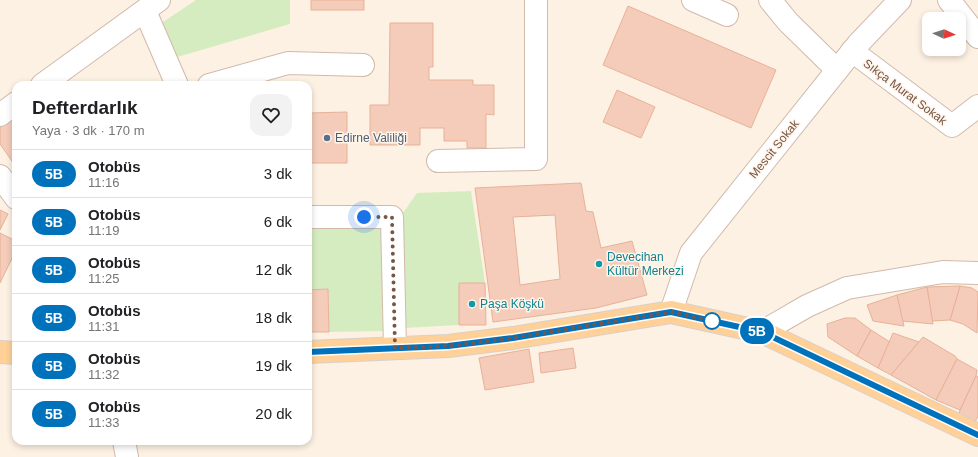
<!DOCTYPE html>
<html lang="tr">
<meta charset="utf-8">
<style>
body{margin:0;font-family:Arial,sans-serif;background:#f2f2f2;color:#202124;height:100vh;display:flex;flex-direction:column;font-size:15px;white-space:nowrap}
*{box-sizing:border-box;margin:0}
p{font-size:13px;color:#757577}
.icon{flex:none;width:22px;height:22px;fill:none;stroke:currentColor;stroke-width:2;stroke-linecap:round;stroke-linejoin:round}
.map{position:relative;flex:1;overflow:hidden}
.details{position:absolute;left:12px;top:81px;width:300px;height:364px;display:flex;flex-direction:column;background:#fff;border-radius:12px;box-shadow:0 2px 6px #0003}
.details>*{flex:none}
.badge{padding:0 8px;border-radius:13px;font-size:14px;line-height:26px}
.needle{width:26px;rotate:94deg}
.tools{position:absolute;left:922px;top:12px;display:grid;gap:8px}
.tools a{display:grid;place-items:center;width:44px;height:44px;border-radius:8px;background:#fff;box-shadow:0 2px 6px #0003;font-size:20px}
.you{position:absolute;width:20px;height:20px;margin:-10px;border:3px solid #fff;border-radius:50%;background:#1a73e8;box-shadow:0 0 0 6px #1a73e833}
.map>.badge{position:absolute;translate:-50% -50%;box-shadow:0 0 0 2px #fff}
.round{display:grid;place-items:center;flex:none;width:42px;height:42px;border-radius:12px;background:#f2f2f2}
.head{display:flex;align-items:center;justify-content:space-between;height:68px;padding:0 20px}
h1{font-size:19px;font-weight:600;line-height:30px}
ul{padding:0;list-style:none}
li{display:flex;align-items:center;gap:12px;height:48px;padding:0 20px;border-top:1px solid #e0e0e0}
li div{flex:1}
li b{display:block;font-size:15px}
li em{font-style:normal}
li .badge{min-width:44px;font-weight:700;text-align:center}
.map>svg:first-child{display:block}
</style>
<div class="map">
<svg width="978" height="457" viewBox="0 0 978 457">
<rect width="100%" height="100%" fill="#fdf1e3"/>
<g fill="#d5ecc0">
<path d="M196,0h94v24l-116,34 -11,-36z"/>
<path d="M471,191l14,92h-26v42l-56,3v-115l14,-20z"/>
<path d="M381,224l2,107 -54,1 -1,-43 -20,1v-65z"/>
</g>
<g fill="#f4ccb9" stroke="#e8b198" fill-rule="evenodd">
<rect x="311" y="0" width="53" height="10"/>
<path d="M628,6l148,64 -25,58 -148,-63z"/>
<path d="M390,23h43v44h-4v13h44v5h21v30l-8,-1v34h-19v-7h-23v-13h-24v17h-50v-40h19z"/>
<path d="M617,90l38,17 -14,31 -38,-16z"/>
<path d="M16,109v54l-2,1 -14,-20v-25z"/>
<path d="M347,112v51h-39v-50z"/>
<path d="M581,183l5,28 7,1 8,36 31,-7 15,54 -51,13 -103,14 -18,-134zM555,215l5,64 -40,6 -7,-68z"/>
<path d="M0,210l8,4 -8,16z"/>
<path d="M0,233l16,8v9l-16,33z"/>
<path d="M459,283h26l1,42h-27z"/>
<path d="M960,286l12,2 6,4 -1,41 -14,-9 -13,-4z"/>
<path d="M960,286l-10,34 -18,1 -5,-34z"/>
<path d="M927,287l6,37 -31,-3 -5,-26z"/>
<path d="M328,289l1,43h-21v-42z"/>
<path d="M897,295l7,31 -31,-5 -6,-16z"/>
<path d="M845,318h10l16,12 -14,26 -29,-19 -1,-13z"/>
<path d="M871,330l19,12 -12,26 -21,-12z"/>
<path d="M893,333l26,9 -28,33 -13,-7z"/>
<path d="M923,337l32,19 2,3 -21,41 -45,-25z"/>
<path d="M573,348l3,20 -35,5 -2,-20z"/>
<path d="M529,349l5,33 -49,8 -6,-32z"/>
<path d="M957,359l20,11 -1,6 -16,34 -24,-10z"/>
<path d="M976,376l2,1v39l-4,8 -17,-7z"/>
</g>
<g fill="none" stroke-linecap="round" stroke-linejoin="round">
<defs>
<g id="minor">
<path d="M693,0l34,15"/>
<path d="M770,0l18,22 49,48"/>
<path d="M949,0l29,37"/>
<path d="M145,11l32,74"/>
<path d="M852,51l100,75 26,-20"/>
<path d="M42,85l117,-85"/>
<path d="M209,85l79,-22 75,2"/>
<path d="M0,115l16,-12"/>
<path d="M438,161l98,-2v-159"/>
<path d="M0,176l16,22"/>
<path d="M308,217h84l3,131"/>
<path d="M671,312l20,-59 167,-209 42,-44"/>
<path d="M762,332l45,-26 40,-18 96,-16 35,1"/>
<path d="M124,441l3,16"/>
</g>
<g id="major">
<path d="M0,352l16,1"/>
<path d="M308,352l140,-6 65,-8 158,-26 91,20 216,103"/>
</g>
</defs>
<use href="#minor" stroke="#d1baab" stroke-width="24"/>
<use href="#major" stroke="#d9cfcb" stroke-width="24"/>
<use href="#minor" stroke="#fff" stroke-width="22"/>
<use href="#major" stroke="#ffd198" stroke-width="22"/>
</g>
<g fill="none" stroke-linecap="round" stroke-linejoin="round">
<defs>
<path id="line" d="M308,352l140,-6 65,-8 158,-26 91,20 216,103"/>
</defs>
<use href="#line" stroke="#fff" stroke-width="9"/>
<use href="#line" stroke="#0072bc" stroke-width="6"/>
<path stroke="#775547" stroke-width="4" stroke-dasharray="0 7.2" d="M364,217h28l3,131 53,-2 65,-8 158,-26 46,10 -5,-1"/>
</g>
<circle fill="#5c6f8a" stroke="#fff5ea" stroke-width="1.5" cx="327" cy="138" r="4"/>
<g fill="#0f9aa8" stroke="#fff5ea" stroke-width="1.5">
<circle cx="599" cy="264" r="4"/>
<circle cx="472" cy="304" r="4"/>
</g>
<circle fill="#fff" stroke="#0072bc" stroke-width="2" cx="712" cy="321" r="8"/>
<g text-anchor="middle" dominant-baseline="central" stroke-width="3" stroke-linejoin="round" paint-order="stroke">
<g font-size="12" fill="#775547" stroke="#fff5ea">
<text transform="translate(905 92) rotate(37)">Sıkça Murat Sokak</text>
<text transform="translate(774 149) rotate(-51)">Mescit Sokak</text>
</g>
<g font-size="12" fill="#4e5e75" stroke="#fff5ea" text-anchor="start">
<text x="335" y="138">Edirne Valiliği</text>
</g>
<g font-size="12" fill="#0d838f" stroke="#fff5ea" text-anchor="start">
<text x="607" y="257">Devecihan<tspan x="607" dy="14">Kültür Merkezi</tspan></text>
<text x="480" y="304">Paşa Köşkü</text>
</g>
</g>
</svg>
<div class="tools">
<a><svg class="needle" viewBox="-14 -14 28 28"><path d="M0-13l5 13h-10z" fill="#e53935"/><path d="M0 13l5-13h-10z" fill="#757577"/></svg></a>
</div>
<div class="you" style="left:364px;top:217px"></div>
<b class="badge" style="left:757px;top:331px;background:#0072bc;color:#fff">5B</b>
<section class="details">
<div class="head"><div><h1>Defterdarlık</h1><p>Yaya · 3 dk · 170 m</p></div><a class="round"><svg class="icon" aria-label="heart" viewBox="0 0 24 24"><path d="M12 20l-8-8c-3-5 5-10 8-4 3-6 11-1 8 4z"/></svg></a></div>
<ul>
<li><span class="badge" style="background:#0072bc;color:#fff">5B</span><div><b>Otobüs</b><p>11:16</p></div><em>3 dk</em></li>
<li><span class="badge" style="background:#0072bc;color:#fff">5B</span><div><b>Otobüs</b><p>11:19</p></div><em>6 dk</em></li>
<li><span class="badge" style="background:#0072bc;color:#fff">5B</span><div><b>Otobüs</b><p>11:25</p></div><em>12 dk</em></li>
<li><span class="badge" style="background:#0072bc;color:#fff">5B</span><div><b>Otobüs</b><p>11:31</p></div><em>18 dk</em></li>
<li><span class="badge" style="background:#0072bc;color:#fff">5B</span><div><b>Otobüs</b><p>11:32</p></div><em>19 dk</em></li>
<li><span class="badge" style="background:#0072bc;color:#fff">5B</span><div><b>Otobüs</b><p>11:33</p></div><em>20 dk</em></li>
</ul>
</section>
</div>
